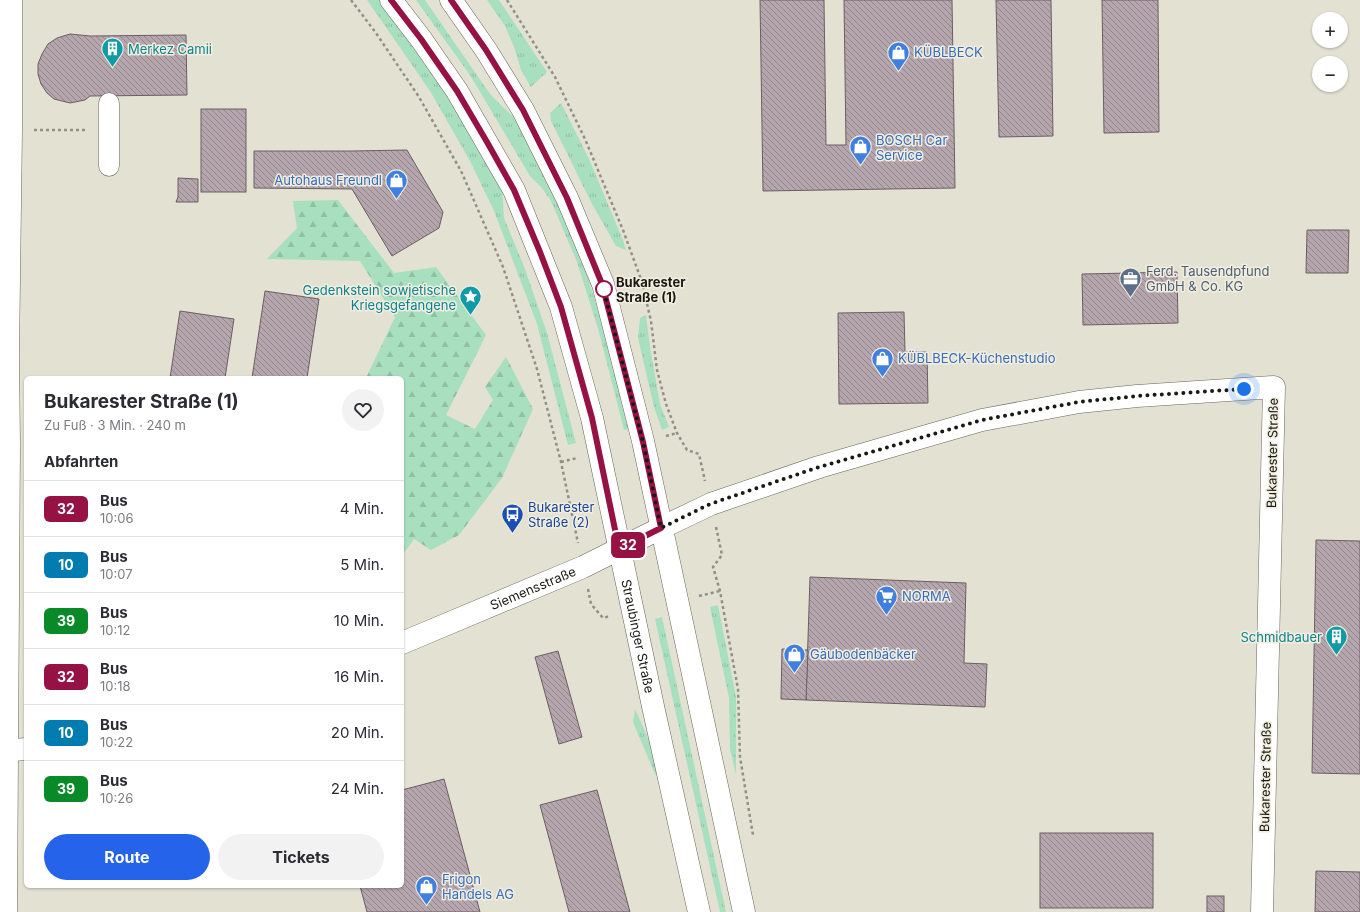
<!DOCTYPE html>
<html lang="de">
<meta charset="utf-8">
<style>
body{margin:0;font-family:Inter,sans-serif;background:#f2f2f3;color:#2b2b33;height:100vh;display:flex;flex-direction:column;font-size:15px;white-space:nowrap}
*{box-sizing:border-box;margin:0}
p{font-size:13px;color:#7c7c81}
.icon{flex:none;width:22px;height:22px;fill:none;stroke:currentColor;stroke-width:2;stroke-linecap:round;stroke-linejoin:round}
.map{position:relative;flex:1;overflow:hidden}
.sheet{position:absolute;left:24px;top:376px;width:380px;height:512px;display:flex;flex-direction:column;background:#fff;border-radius:6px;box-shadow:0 1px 3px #0004}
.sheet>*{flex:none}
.badge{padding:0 8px;border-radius:6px;font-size:14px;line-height:26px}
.tools{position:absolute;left:1312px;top:12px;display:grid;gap:8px}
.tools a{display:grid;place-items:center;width:36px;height:36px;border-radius:50%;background:#fff;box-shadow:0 1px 3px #0004;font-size:20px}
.you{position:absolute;width:20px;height:20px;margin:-10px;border:3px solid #fff;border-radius:50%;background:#1a73e8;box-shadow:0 0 0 6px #1a73e833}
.map>.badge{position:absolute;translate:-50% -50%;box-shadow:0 0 0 2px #fff}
h2{padding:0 20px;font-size:15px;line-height:36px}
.round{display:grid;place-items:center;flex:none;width:42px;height:42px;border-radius:21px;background:#f2f2f3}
.overview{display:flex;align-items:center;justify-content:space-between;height:68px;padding:0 20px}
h1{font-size:19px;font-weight:700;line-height:30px}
.button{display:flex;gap:8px;margin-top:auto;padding:8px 20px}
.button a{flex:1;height:46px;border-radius:24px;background:#2563eb;color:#fff;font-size:16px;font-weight:700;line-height:46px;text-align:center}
.button a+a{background:#f2f2f3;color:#2b2b33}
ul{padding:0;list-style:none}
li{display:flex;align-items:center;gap:12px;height:56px;padding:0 20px;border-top:1px solid #e1e1e2}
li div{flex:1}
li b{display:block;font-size:15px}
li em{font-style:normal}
li .badge{min-width:44px;font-weight:700;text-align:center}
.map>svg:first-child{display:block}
</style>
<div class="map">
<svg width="1360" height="912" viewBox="0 0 1360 912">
<defs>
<pattern id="grass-tufts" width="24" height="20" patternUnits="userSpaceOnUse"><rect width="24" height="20" fill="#a8dfbf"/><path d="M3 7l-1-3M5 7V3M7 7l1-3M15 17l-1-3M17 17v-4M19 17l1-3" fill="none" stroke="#90bfa3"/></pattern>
<pattern id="forest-firs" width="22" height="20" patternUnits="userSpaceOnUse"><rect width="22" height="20" fill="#a8dfbf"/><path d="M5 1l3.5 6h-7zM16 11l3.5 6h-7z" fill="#90bfa3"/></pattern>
<pattern id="building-back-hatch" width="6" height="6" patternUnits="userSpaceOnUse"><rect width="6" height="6" fill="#b4a6ac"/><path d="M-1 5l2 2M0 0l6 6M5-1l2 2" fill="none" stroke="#92868b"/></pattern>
</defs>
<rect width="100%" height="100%" fill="#e3e1d2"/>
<g fill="url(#grass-tufts)">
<path d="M367,0h15l83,119 37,65 2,34 21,51 22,64 29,110 -8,2 -31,-121 -43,-113 -24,-50 -40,-70z"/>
<path d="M416,0h9l65,94 15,15 14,13 36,70 27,66 25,82 23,89 -6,1 -25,-98 -22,-70 -26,-61 -9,-13 -12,-12 -60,-101z"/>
<path d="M487,0h12l48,72 -16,15 -10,-17 -7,-23 -9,-21z"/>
<path d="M561,103l28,56 34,81 3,10 -10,-4 -25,-44 -40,-81 -1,-8z"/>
<path d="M646,315l4,32 10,57 9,23 -7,3 -8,-23 -16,-69 2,-20z"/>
<path d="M718,605l18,92v78l-6,-26 -1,-51 -19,-91z"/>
<path d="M662,617l64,295h-6l-65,-293z"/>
<path d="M635,709l21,47 3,21 -4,-3 -22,-52z"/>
</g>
<path fill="url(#forest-firs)" d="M338,200l56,73 42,-6 50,68 -40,80 29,14 18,-29 -8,-13 21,-30 27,52 -31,69 -43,57 -28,15 -17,-11 -12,17v-178h-36l29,-61 -35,-56 -93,-2 30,-31 -4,-27z"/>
<g fill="url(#building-back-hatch)" stroke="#6b5e64">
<path d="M760,0h64l2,145h20l-2,-145h108l3,188 -192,3z"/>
<path d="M996,0h55l2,136 -54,1z"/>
<path d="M1102,0h56l1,132 -55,1z"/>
<path d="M70,34l20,2 96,-1 1,60 -97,1 -5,4 -15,3 -16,-4 -7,-6 -6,-9 -3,-10v-10l4,-10 6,-10 9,-6z"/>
<rect x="201" y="109" width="45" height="83"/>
<path d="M407,150l36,62 -4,16 -47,28 -40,-67 -98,-1v-37h98z"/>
<path d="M178,178l20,1v23h-22l2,-5z"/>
<path d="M1307,230h42l-1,43h-42z"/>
<path d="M1177,272l1,51 -95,2 -1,-51z"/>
<path d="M265,291l54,8 -12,79h-55z"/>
<path d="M180,311l54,8 -9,59h-55z"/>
<path d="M904,312l1,40h22l1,51 -89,1 -1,-91z"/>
<path d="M1316,540l44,1v233l-48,-1z"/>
<path d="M810,577l156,6 -2,80 23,1 -2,43 -179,-7z"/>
<path d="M782,649l26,1 -2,50 -25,-1z"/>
<path d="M558,651l24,86 -23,7 -24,-87z"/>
<path d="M444,779l36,133h-113l-7,-26h42v-96z"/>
<path d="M597,790l33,122h-61l-29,-107z"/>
<rect x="1040" y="833" width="113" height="75"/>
<path d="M1316,871l44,1v40h-45z"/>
<rect x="1207" y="896" width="17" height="16"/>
</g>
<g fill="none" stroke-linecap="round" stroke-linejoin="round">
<defs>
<path id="pedestrian" d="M109,166v-63"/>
<g id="minor">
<path d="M661,528l50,-24 108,-37 163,-47 97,-18 58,-6 137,-9 -12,525"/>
<path d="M6,912l3,-467 -1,-90 3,-225v-130"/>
</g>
<g id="tertiary">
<path id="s1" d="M402,643l181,-76 78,-39"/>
<path d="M0,751l26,-2"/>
</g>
<g id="secondary">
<path id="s2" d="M391,0l30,39 36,52 57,99 47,117 31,111 62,293 45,201"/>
<path d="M451,0l35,50 37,60 44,88 36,86 40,157 101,471"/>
</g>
</defs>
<use href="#pedestrian" stroke="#69665a" stroke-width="21"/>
<use href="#minor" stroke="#69665a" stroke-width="23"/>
<use href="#tertiary" stroke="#69665a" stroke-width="23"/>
<use href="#secondary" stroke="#69665a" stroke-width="23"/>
<g stroke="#929085" stroke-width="2.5" stroke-dasharray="3 3" stroke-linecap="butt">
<path d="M351,0l25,33 43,64 42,74 42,96 34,102 24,93 17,81"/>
<path d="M507,0l48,77 30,62 38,91 19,52 9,39 6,49 9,34 11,29 10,17 12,4 6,27"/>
<path d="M34,130h53"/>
<path d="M666,436l11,-3"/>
<path d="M561,462l16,-4"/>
<path d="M716,527l6,28 -9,12 7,24 18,98 2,68 13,78"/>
<path d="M588,589l3,15 12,14 7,-2"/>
<path d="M699,596l21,-5"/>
</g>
<use href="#pedestrian" stroke="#fff" stroke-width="20"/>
<use href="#minor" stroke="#fff" stroke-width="22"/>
<use href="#tertiary" stroke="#fff" stroke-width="22"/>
<use href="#secondary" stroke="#fff" stroke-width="22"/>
</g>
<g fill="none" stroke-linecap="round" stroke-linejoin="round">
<defs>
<path id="line" d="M391,0l30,39 36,52 30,51 27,48 26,62 21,55 31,111 27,131 42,-21 -18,-86 -41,-158 -35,-86 -44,-88 -37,-60 -35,-50"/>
</defs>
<use href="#line" stroke="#fff" stroke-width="9"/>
<use href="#line" stroke="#961244" stroke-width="6"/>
<path stroke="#1a1914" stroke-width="4" stroke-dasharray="0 7.2" d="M604,289l-2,-5 41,158 18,86 49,-24 109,-37 163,-47 97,-18 58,-6 107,-7"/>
</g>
<defs>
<symbol id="building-pin" viewBox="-11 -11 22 30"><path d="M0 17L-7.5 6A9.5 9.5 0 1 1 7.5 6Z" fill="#0f9aa8" stroke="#f1eee0"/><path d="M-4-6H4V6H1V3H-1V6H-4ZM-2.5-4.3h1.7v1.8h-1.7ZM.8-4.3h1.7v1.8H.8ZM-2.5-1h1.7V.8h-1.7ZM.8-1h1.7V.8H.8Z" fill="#fff"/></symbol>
<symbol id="shop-pin" viewBox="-11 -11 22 30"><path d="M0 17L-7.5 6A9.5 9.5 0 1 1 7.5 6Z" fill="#3f7fe0" stroke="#f1eee0"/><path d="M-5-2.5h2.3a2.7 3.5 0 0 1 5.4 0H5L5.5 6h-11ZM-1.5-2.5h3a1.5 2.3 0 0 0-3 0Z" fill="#fff"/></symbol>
<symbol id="office-pin" viewBox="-11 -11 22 30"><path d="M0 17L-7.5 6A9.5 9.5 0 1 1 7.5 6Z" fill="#5c6f8a" stroke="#f1eee0"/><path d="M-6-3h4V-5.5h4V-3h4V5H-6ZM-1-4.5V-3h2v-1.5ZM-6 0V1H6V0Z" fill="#fff"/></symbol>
<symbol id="sight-pin" viewBox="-11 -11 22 30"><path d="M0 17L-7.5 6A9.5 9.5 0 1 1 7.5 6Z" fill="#0f9aa8" stroke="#f1eee0"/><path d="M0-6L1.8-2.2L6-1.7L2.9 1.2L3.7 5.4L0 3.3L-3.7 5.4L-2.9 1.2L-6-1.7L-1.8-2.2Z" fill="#fff"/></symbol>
<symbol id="bus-pin" viewBox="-11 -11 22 30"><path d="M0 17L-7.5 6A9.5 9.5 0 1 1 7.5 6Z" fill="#1a4fb4" stroke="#f1eee0"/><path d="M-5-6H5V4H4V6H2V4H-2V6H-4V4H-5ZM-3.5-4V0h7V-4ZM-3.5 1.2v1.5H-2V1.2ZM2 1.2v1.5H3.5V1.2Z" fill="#fff"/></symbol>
<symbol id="supermarket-pin" viewBox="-11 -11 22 30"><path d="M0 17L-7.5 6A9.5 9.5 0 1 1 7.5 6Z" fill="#3f7fe0" stroke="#f1eee0"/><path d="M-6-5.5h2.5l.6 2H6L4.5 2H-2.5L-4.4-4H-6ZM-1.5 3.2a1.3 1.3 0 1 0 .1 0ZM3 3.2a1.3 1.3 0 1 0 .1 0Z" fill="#fff"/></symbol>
</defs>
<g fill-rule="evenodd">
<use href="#building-pin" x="100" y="36" width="25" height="34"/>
<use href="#shop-pin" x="886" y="40" width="25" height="34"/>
<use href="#shop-pin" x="848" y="134" width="25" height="34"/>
<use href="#shop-pin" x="384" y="168" width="25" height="34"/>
<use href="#office-pin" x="1118" y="266" width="25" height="34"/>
<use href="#sight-pin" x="458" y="284" width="25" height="34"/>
<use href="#shop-pin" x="870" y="346" width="25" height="34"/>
<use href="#bus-pin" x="500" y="502" width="25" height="34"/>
<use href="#supermarket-pin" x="874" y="584" width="25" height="34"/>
<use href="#building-pin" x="1324" y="624" width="25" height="34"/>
<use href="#shop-pin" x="782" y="642" width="25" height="34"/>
<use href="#shop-pin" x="414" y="874" width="25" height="34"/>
</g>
<circle fill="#fff" stroke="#961244" stroke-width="2" cx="604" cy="289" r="8"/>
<g text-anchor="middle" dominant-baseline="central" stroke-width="3" stroke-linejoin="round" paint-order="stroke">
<g font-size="13" fill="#0d838f" stroke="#f1eee0" text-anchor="end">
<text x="128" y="49" text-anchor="start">Merkez Camii</text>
<text x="456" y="290">Gedenkstein sowjetische<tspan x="456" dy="15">Kriegsgefangene</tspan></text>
<text x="1322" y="637">Schmidbauer</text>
</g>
<g font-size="13" fill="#366cbe" stroke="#f1eee0" text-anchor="start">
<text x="914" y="52">KÜBLBECK</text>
<text x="876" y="140">BOSCH Car<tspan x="876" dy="15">Service</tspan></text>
<text x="382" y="180" text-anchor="end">Autohaus Freundl</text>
<text x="898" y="358">KÜBLBECK-Küchenstudio</text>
<text x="902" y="596">NORMA</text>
<text x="810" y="654">Gäubodenbäcker</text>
<text x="442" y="879">Frigon<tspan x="442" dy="15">Handels AG</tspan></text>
</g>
<g font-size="13" fill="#4e5e75" stroke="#f1eee0" text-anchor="start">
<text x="1146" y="271">Ferd. Tausendpfund<tspan x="1146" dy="15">GmbH &amp; Co. KG</tspan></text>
</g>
<g font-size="13" font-weight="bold" fill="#1a1914" stroke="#f1eee0" text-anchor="start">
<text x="616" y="282">Bukarester<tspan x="616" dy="15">Straße (1)</tspan></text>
</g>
<g font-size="13" fill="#1a1914" stroke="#f1eee0">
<text transform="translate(1272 453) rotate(-89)">Bukarester Straße</text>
<text stroke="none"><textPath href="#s1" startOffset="142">Siemensstraße</textPath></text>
<text stroke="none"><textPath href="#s2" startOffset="691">Straubinger Straße</textPath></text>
<text transform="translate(1265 777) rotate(-89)">Bukarester Straße</text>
</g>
<g font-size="13" fill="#164399" stroke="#f1eee0" text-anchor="start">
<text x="528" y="507">Bukarester<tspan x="528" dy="15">Straße (2)</tspan></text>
</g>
</g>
</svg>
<div class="tools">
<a>+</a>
<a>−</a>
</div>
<div class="you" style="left:1244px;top:389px"></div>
<b class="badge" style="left:628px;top:545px;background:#961244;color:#fff">32</b>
<section class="sheet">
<div class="overview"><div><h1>Bukarester Straße (1)</h1><p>Zu Fuß · 3 Min. · 240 m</p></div><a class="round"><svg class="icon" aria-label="heart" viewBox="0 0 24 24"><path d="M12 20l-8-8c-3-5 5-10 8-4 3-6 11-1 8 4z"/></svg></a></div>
<h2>Abfahrten</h2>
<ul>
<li><span class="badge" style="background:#961244;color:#fff">32</span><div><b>Bus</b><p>10:06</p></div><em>4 Min.</em></li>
<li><span class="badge" style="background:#007cb1;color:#fff">10</span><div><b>Bus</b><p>10:07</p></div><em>5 Min.</em></li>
<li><span class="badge" style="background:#088a29;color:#fff">39</span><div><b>Bus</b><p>10:12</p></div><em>10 Min.</em></li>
<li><span class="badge" style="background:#961244;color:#fff">32</span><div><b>Bus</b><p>10:18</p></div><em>16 Min.</em></li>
<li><span class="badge" style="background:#007cb1;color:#fff">10</span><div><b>Bus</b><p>10:22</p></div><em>20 Min.</em></li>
<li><span class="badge" style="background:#088a29;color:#fff">39</span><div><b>Bus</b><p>10:26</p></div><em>24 Min.</em></li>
</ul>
<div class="button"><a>Route</a><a>Tickets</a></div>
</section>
</div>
